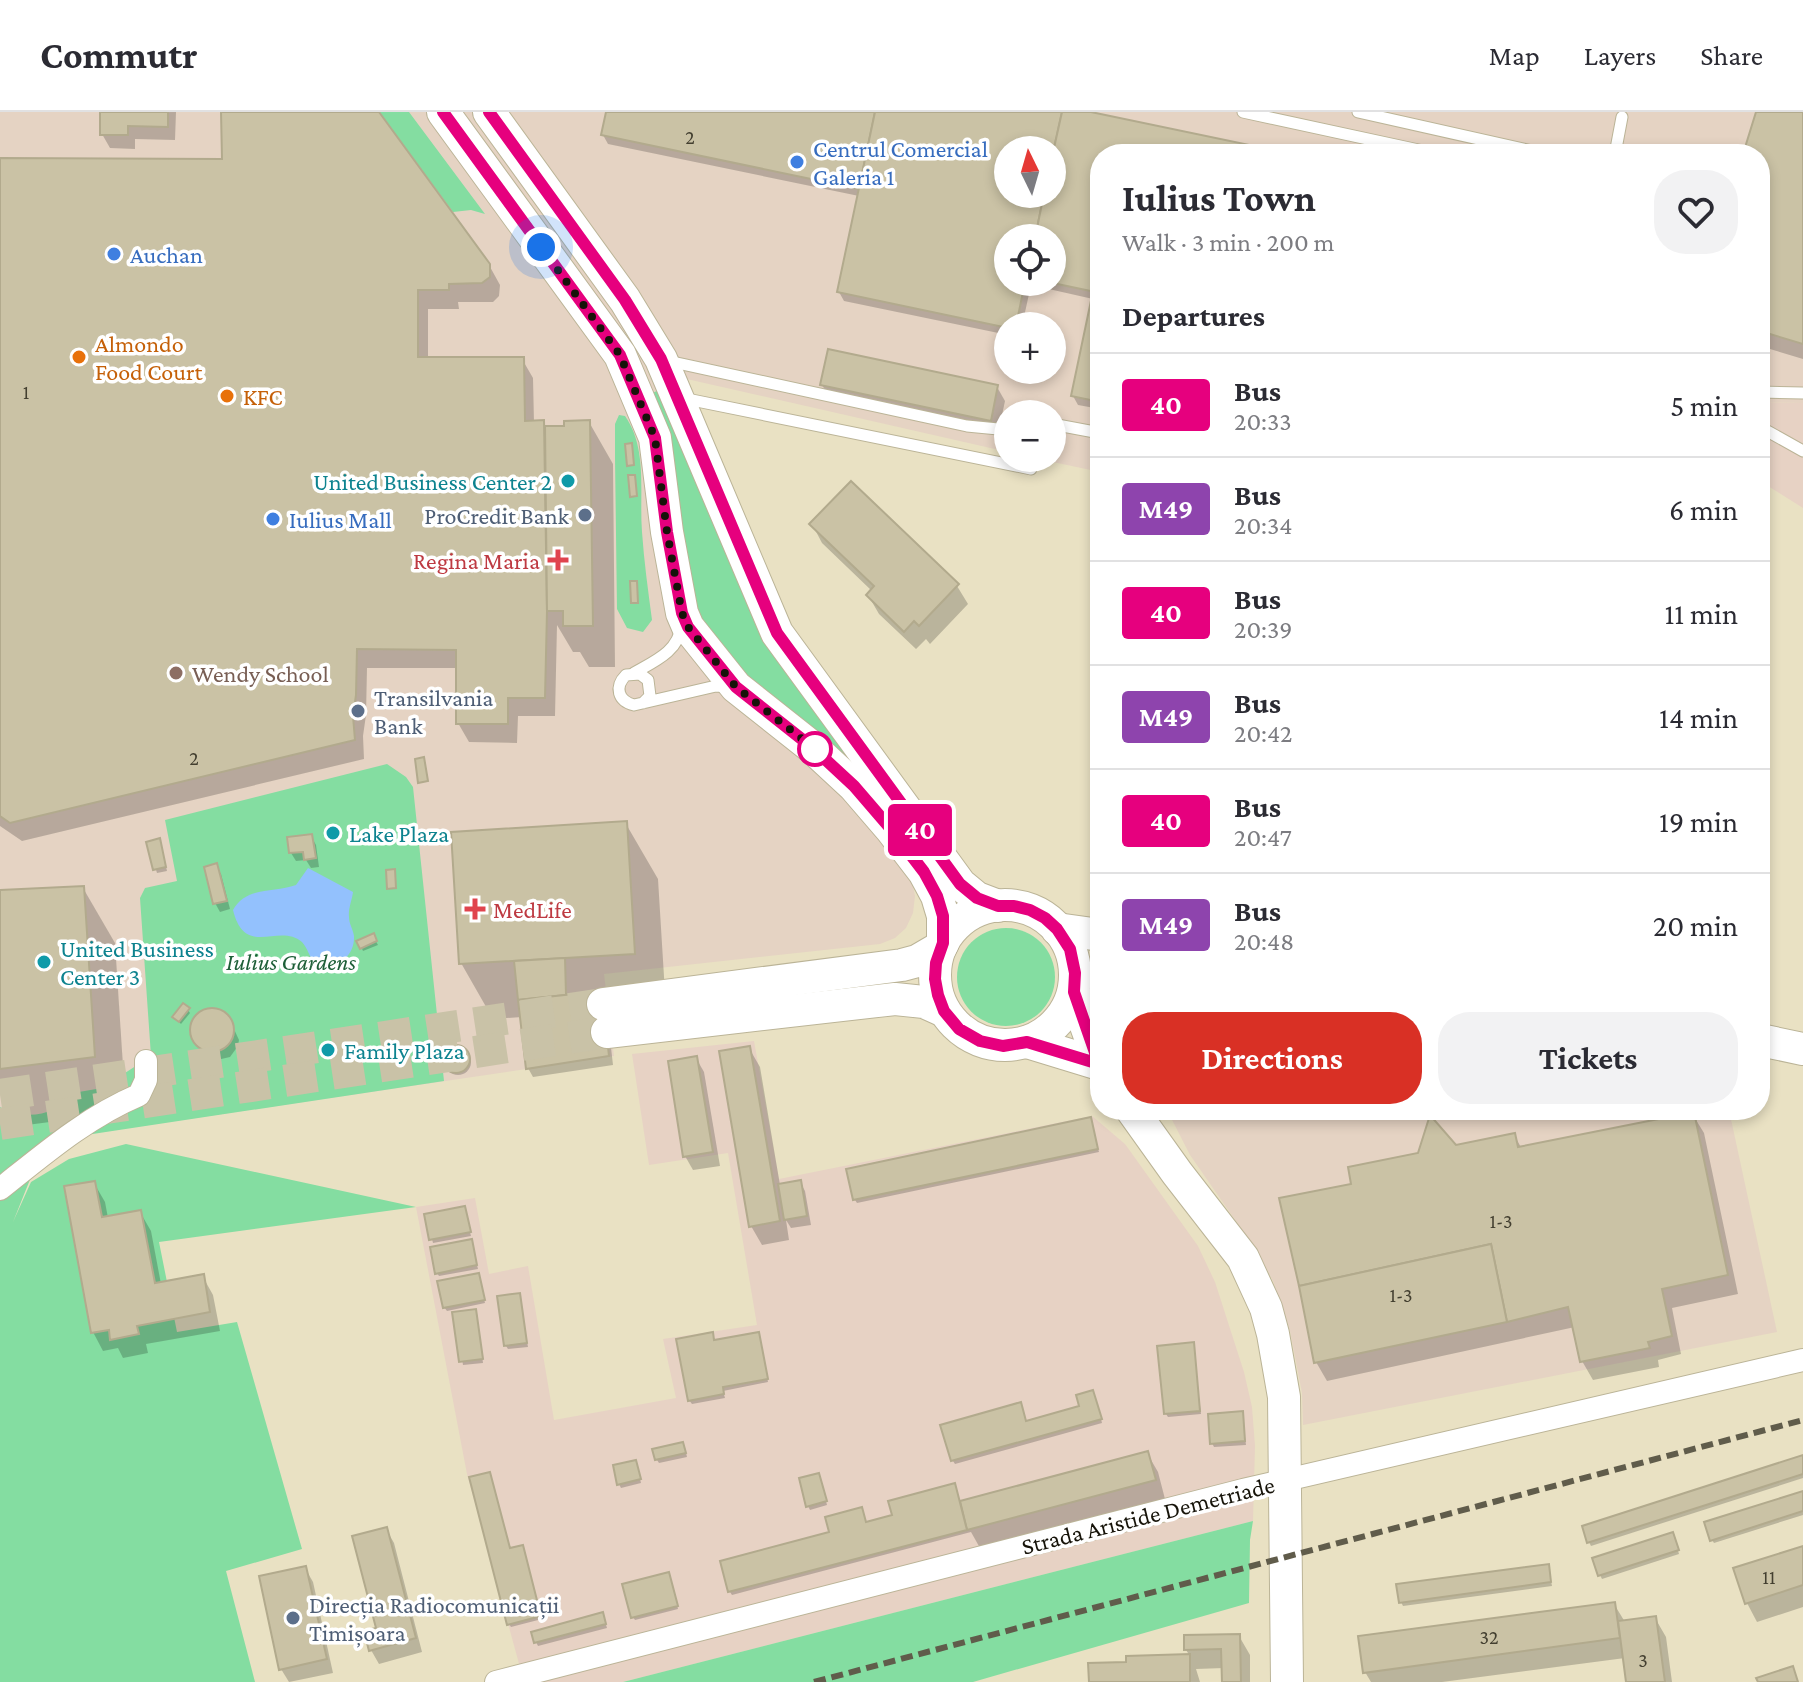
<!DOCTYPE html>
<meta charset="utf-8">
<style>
body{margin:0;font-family:"Crimson Pro",serif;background:#f2f2f3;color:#2b2b33;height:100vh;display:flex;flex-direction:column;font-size:30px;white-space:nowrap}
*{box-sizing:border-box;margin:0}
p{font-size:26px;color:#7c7c81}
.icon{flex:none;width:44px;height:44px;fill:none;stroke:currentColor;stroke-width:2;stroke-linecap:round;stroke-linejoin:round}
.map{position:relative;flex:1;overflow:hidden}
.drawer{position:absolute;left:1090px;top:32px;width:680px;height:976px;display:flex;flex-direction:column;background:#fff;border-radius:32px;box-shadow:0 4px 12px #0003}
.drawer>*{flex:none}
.badge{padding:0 16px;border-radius:6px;font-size:28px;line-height:52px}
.needle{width:52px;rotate:355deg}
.controls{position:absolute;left:994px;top:24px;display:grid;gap:16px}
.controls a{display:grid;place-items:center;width:72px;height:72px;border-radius:50%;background:#fff;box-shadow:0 4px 12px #0003;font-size:40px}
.you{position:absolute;width:40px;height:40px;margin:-20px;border:6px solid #fff;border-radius:50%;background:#1a73e8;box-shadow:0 0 0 12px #1a73e833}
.map>.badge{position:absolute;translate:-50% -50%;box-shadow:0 0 0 4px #fff}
h2{padding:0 32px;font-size:30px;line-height:72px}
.round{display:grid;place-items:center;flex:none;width:84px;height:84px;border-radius:32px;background:#f2f2f3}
.headline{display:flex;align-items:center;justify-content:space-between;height:136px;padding:0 32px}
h1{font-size:38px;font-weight:700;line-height:60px}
.button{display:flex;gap:16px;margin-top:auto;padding:16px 32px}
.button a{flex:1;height:92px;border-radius:32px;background:#d93025;color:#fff;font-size:32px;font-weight:700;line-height:92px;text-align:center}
.button a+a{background:#f2f2f3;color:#2b2b33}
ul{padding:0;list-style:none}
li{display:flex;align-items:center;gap:24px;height:104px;padding:0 32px;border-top:2px solid #e1e1e2}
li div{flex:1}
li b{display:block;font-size:30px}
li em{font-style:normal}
li .badge{min-width:88px;font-weight:700;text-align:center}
header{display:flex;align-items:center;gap:48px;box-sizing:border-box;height:112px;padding:0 40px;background:#fff;border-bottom:2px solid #e1e1e2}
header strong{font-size:38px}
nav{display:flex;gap:44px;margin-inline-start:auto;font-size:28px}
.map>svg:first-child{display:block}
</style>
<header>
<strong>Commutr</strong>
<nav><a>Map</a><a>Layers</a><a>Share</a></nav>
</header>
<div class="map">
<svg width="1803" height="1570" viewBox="0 0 1803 1570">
<rect width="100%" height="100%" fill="#e9e1c3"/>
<g fill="#e5d3c3" fill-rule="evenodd">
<path d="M0,0h1803v291l-43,-1v-248h-660v318l-66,-14h18v-44h-44v38l-361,-82 41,85 43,118 44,91 124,152 16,80 -2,17 -7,15 -11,10 -15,6 -276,30 10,82 -614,91zM1008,38h44v44h-44zM1008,126h44v44h-44zM1008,214h44v44h-44z"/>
<path d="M1167,998h562l48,222 -474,93 -1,-32 -12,-62 -17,-50 -15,-28 -68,-98z"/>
</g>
<g fill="#e7d2c4">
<path d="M1760,290l43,1v105l-43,-27z"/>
<path d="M754,929l25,138 313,-63 33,28 73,102 17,36 29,90 8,35 3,39 -2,75 -630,161h-99l-57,-208 -51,-267 59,-9 14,76 39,-8 26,154 122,-22 -13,-59 94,-14 -29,-172 -79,12 -17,-111z"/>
</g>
<g fill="#84dda1">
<path d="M379,0h30l76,102 -14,-4 -18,2z"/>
<path d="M664,276l29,81 64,159 106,141 -15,-4 -144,-125 -59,-244z"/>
<path d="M619,303l6,1c23,33 14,77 17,116 2,29 6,58 10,88l-9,12 -16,-4 -10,-19 -2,-151v-34z"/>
<path d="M387,652l19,13 7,10 31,294 -358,54 -55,42 -18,45 18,-40 38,-23 57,-15 290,63 -257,35 18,90 60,-10 65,227 -76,22 29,111h-255v-575c25,14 56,9 73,-14l29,-5 49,-32 -11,-158 5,-10 32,-7 -12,-61z"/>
<circle cx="1006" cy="865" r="49"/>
<path d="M1253,1409l-3,19 -1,63 -276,79h-350z"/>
</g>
<path fill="#93c1fd" d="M308,756l45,24c-1,8 -5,17 -4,25 0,7 4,12 5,19 1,22 -20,35 -39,28 -5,-6 -8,-17 -13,-22 -23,-20 -57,17 -69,-32 13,-24 41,-17 63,-25z"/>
<g fill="#0003" fill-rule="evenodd">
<path d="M102,0h74l-1,28 -40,-1v10l-25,-1 -8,-14z"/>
<path d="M223,0h154l112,153 11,20 -1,11 -6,6h-35l1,7h-31v50h94l11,19 1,45 9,-1 3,6h20l23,-6 24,42 2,203h-26l-9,-15h-7l-16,-27 -2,91h-37l-1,27 -48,-1 -11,-19v-55h-91l-1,47 -3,21 1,23 -342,82 -22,-15v-665h224z"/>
<path d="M608,0h473l201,42h-182v255l-22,-4 -5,-9 20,-97 -62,-14 -9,41h-14v9l-164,-34 -5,-9 20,-96 -251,-52 -5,-9zM1008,38h44v44h-44zM1008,126h44v44h-44z"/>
<path d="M1758,0h45v247l-43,-13v-192h-15z"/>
<path d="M822,273l175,2 8,14 -7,33 -168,-36z"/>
<path d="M812,412l145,62 11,18 -38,40 -4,-5 -10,10 -37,-35 -11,-19 4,-4 -50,-48z"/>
<path d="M626,712l32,55 8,130 -59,3 6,53 -80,12 -5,-9 -6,-51 -29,2 -32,-56z"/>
<path d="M311,724l5,9 3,22 -8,1 -5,-8 -10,1 -5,-8z"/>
<path d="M148,731l13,1 6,27 -10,2z"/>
<path d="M216,754l5,8 9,35 -10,3 -5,-9z"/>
<path d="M83,776l32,55 11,169 -99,13 -27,-46v-187z"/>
<path d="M373,824l5,9 -15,6 -4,-9z"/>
<path d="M188,898l2,3 -9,11 -4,-4z"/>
<path d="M210,898l13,3 10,14 6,13 -1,6 -8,11 -13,3 -12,-4 -12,-22 1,-13z"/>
<path d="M749,936l11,19 20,118 20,-3 5,9 6,34 -20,3 -5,-8 3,20 -27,5 -11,-19z"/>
<circle cx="458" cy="950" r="13"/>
<path d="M696,946l8,14 16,94 -27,4 -8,-14z"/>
<path d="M1693,1003l11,18 34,161 -66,14 9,46 -23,6 1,7 -66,13 -11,-19 -7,-34 -248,54 -11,-19 37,-177 102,-38 59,-12 8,14z"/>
<path d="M1090,1007l9,33 -242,51 -2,-3 -7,-30z"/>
<path d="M94,1071l11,19 3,16 32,-6 11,19 10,53 42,-7 10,18 7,36 -74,13 2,9 -25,5 -5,-10 -15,3 -10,-19z"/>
<path d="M464,1096l7,28 -38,7 -7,-27z"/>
<path d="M471,1129l7,28 -39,7 -2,-3z"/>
<path d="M478,1163l7,28 -38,8 -3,-4z"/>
<path d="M519,1183l9,52 -20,2 -2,-3z"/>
<path d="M455,1202h22l6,49 -20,2z"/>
<path d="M714,1226v4l46,-4 8,44 -45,9 2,7 -33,6 -3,-4z"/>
<path d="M1193,1233l8,69 -33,3 -2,-3z"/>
<path d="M1095,1284l7,27 -147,41 -2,-3 -10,-35 83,-3 55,-15z"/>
<path d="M1242,1301l4,32 -32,2 -2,-4z"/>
<path d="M685,1336l2,9 -28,6 -2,-3 -2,-9z"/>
<path d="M1147,1341l11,19 7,27 -185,49 -9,-16 -239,63 -2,-3 -8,-30 172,-46 66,-13z"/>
<path d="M1803,1345v21l-212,68 -2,-4z"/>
<path d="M637,1354l4,17 -20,5 -2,-4z"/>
<path d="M820,1367l7,26 -17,5 -2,-4z"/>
<path d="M1803,1381v22l-89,28 -2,-3z"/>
<path d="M386,1417l8,14 28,109 -43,12 -8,-14 8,-21z"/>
<path d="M1674,1426l5,16 -77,25 -2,-4z"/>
<path d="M1803,1436v59l-46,15 -10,-19z"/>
<path d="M510,1438l14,1 18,68 -31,8 -2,-3z"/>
<path d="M1548,1454l4,20 -149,20 -2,-4z"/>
<path d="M305,1456l8,14 20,91 -44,9 -8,-13z"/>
<path d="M670,1466l8,31 -43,11 -2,-3z"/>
<path d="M1614,1492l11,18 30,-4 11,19 6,45h-44l-3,-24 -183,24h-71l-6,-10z"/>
<path d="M604,1506l3,10 -69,18 -2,-4z"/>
<path d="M1239,1524l11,19v27h-26v-14l-28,1 4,13h-109l99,-26 -4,-6z"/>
</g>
<g fill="#cac2a5" stroke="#b2aa8d" stroke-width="2">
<path d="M168,0v15l-40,-1v9h-28v-23z"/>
<path d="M221,0h158l111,152v13l-8,6 -33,1v6h-31v67h106l1,64 19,-1 3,191 -2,87h-37v26h-52v-74l-99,-1 -1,46 -3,21 2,24 -345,83 -10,-7v-658l222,1z"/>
<path d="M606,0h269l-16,77 -258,-54z"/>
<path d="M875,0h187l-10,45v-7h-44v44h36l-9,44h-27v44h17l-9,44 -8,2 -171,-36z"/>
<path d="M1062,0h29l201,42h-192v139l-52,-11h4v-44h-17l9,-44h8v-37z"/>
<path d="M1756,0h47v232l-43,-13v-177h-17z"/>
<path d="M1093,179l7,2v109l-29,-6z"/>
<path d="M828,237l170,36 -7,36 -171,-36z"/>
<path d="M590,308l3,206h-30v-15h-16l-2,-185h19v-5z"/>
<path d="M632,331l2,22 -7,1 -2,-22z"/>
<path d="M628,363h7l2,21 -7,1z"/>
<path d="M851,369l108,103 -40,42 -5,-5 -10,11 -38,-37 8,-9 -65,-62z"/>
<path d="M630,469h7l1,22h-7z"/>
<path d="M424,645l4,24 -10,2 -3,-24z"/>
<path d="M627,709l8,133 -176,10 -8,-132z"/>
<path d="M312,722l4,24 -12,2 -1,-8 -14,1 -2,-16z"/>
<path d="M160,726l6,29 -13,3 -7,-28z"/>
<path d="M217,751l10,38 -14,3 -9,-37z"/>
<path d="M395,757l1,19 -9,1 -1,-19z"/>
<path d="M84,774l11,171 -95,12v-179z"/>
<path d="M374,821l3,8 -17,8 -4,-8z"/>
<path d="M565,846l1,37 -48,5 -4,-39z"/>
<path d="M602,879l7,65 -83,13 -8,-69z"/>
<path d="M183,891l7,5 -11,14 -7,-5z"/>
<circle cx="212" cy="918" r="22"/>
<circle cx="456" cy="947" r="14"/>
<path d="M750,934l30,175 -31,6 -30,-176z"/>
<path d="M697,944l16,96 -30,5 -15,-96z"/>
<path d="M1694,1000l34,163 -66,14 10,47 -24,6 2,6 -70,14 -12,-55 -61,15 -16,-78 -192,42 -20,-88 72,-14 -3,-17 70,-14 12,-38 26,30 59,-12 3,14z"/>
<path d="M1091,1005l7,32 -245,51 -7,-31z"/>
<path d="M801,1068l6,36 -23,4 -6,-36z"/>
<path d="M95,1069l7,36 39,-7 14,73 49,-9 6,38 -73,14 2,8 -29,6 -1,-10 -18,3 -27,-147z"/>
<path d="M465,1094l6,26 -42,8 -5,-26z"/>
<path d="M472,1127l5,26 -42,9 -5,-27z"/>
<path d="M1491,1132l16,78 -193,41 -15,-77z"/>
<path d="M479,1161l6,27 -42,8 -6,-27z"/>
<path d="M520,1181l7,50 -23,3 -7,-50z"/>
<path d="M476,1197l7,50 -24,3 -7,-50z"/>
<path d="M713,1220l1,8 45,-8 9,47 -45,8 1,7 -36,7 -12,-62z"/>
<path d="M1194,1230l6,69 -36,3 -7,-68z"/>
<path d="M1093,1278l9,29 -151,42 -11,-36 81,-23 5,19 53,-15 -3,-11z"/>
<path d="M1243,1299l2,30 -35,3 -2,-30z"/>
<path d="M683,1330l3,11 -31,7 -3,-11z"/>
<path d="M1148,1339l8,29 -189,50 -7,-29z"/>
<path d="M1803,1343v19l-216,69 -5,-17z"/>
<path d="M636,1348l5,19 -24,6 -4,-20z"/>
<path d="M490,1360l20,76 13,-3 18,71 -34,9 -38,-148z"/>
<path d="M819,1361l8,28 -21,6 -7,-29z"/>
<path d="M955,1371l12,47 -239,62 -8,-31 109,-29 -4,-15 37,-10 4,15 26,-7 -4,-14z"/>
<path d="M1803,1379v20l-93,30 -6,-19z"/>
<path d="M387,1415l29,111 -47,13 -5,-20 12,-3 -24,-92z"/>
<path d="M1673,1420l6,18 -81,26 -6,-18z"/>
<path d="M1803,1434v39l-58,19 -12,-36z"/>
<path d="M1549,1452l2,18 -152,21 -3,-19z"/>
<path d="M306,1454l21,93 -48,11 -20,-94z"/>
<path d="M669,1460l9,34 -47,12 -9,-34z"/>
<path d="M1615,1490l5,36 -257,35 -5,-37z"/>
<path d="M603,1500l3,12 -72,19 -3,-11z"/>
<path d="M1656,1504l9,66h-39l-8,-61z"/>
<path d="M1240,1522l1,48h-19l-1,-33 -37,1v-15z"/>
<path d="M1190,1542v28h-101l-1,-19 38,-1v-6z"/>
<path d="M1793,1554l5,16h-40l-2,-4z"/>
</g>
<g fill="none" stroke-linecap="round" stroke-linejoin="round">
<g stroke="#c9c2a7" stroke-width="32" stroke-dasharray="32 16" stroke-linecap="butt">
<path d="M0,983l603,-91"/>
<path d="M0,1012l607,-92"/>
</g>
<defs>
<g id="lane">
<path d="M1243,0l194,42"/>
<path d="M1358,0l187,42"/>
<path d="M1615,42l7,-37"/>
<path d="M668,249l299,65 31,3 10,-2"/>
<path d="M1760,280l43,1"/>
<path d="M682,286l349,71"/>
<path d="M1052,312l48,9"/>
<path d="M1760,315l43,24"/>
<path d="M634,561c21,-12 45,-22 47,-47"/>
<path d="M643,591l7,-7 -2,-16 -8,-6 -14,1c-12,12 -8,26 8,30l82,-19 14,1"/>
</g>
<g id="street">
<path d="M0,1077c44,-35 87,-72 139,-94l7,-15v-19"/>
<path d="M496,1570l747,-192 560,-130"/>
</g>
<g id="secondary">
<path d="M443,0l177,243 35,83 12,94 15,81 6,14 48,60 77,61 41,38 37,43 33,43 13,24 6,20v27"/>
<path d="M489,0l136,188 36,59 116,274 183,251 17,14 21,8"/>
<circle cx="1005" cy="863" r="70"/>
<path d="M1057,817l43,6"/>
<path d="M1074,880l26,73"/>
<path d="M603,892l299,-39 15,-4 24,-14"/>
<path d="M607,920l288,-33 29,3 20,9"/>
<path d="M1760,928l43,9"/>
<path d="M1027,930l72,22"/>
<path d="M1132,998l45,63 66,85 23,50 7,26 11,63 3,285"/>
</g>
</defs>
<use href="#lane" stroke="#bbb497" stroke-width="13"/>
<use href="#street" stroke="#bbb497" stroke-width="24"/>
<use href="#secondary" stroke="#bbb497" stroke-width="34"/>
<use href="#lane" stroke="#fff" stroke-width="11"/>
<use href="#street" stroke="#fff" stroke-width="22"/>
<use href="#secondary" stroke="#fff" stroke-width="32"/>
<path stroke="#605c4b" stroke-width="6" stroke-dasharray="12 6" stroke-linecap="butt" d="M814,1570l989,-262"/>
</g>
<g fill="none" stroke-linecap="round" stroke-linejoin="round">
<defs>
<path id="line" d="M443,0l177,243 35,83 12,94 15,81 6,14 48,60 77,61 41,38 37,43 33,43 13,24 6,20v27l-7,20 -1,16 3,16 6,16 15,18 21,12 23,5 24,-4 72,22 -25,-72 1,-19 -5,-24 -13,-20 -12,-11 -15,-8 -16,-4h-16l-21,-8 -17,-14 -183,-251 -116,-274 -36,-59 -136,-188"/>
</defs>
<use href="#line" stroke="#fff" stroke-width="18"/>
<use href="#line" stroke="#e6007e" stroke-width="12"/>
<path stroke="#161309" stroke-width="8" stroke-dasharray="0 14.4" d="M541,135l79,108 35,83 12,94 15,81 6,14 48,60 79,62"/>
</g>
<g fill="#3f7fe0" stroke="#fff" stroke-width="3">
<circle cx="797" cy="50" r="8"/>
<circle cx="114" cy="142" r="8"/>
<circle cx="273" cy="407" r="8"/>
</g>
<g fill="#e8710a" stroke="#fff" stroke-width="3">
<circle cx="79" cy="245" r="8"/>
<circle cx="227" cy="284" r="8"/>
</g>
<g fill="#0f9aa8" stroke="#fff" stroke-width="3">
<circle cx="568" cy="369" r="8"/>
<circle cx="333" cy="721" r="8"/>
<circle cx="44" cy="850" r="8"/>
<circle cx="328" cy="938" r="8"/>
</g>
<g fill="#5c6f8a" stroke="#fff" stroke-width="3">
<circle cx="585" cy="403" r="8"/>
<circle cx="358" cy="599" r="8"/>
<circle cx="293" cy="1506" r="8"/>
</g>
<g fill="#e0444e" stroke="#fff" stroke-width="3">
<path d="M554 436h8v8h8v8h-8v8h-8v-8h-8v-8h8z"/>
<path d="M471 785h8v8h8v8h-8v8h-8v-8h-8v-8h8z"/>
</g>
<circle fill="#8d6e63" stroke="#fff" stroke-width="3" cx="176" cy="561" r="8"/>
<circle fill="#fff" stroke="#e6007e" stroke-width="4" cx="815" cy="637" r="16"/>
<g text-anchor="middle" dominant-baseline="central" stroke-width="7" stroke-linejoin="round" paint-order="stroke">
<g font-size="20" fill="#433f30">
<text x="690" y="25">2</text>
<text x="26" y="280">1</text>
<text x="194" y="646">2</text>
<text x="1501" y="1109">1-3</text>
<text x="1401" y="1183">1-3</text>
<text x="1769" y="1465">11</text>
<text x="1489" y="1525">32</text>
<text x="1643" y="1548">3</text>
</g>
<g font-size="24" fill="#366cbe" stroke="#fff" text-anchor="start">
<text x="813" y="36">Centrul Comercial<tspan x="813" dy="28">Galeria 1</tspan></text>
<text x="130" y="142">Auchan</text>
<text x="289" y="407">Iulius Mall</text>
</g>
<g font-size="24" fill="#c56008" stroke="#fff" text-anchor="start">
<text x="95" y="231">Almondo<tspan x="95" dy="28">Food Court</tspan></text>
<text x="243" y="284">KFC</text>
</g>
<g font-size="24" fill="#0d838f" stroke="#fff" text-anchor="start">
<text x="552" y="369" text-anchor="end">United Business Center 2</text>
<text x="349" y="721">Lake Plaza</text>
<text x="60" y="836">United Business<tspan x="60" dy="28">Center 3</tspan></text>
<text x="344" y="938">Family Plaza</text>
</g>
<g font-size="24" fill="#4e5e75" stroke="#fff" text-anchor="start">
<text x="569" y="403" text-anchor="end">ProCredit Bank</text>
<text x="374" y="585">Transilvania<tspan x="374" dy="28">Bank</tspan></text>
<text x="309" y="1492">Direcția Radiocomunicații<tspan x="309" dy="28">Timișoara</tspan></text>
</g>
<g font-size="24" fill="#be3a42" stroke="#fff" text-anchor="end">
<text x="540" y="448">Regina Maria</text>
<text x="493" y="797" text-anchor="start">MedLife</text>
</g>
<g font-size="24" fill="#785e54" stroke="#fff" text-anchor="start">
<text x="192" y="561">Wendy School</text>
</g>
<g font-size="24" font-style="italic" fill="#1e5f38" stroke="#fff">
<text x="291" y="849">Iulius Gardens</text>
</g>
<g font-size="24" fill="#161309" stroke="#fff">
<text transform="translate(1148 1403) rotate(-14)">Strada Aristide Demetriade</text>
</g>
</g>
</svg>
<div class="controls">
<a><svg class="needle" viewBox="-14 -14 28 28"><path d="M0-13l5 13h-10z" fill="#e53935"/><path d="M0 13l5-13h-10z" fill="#7c7c81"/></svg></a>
<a><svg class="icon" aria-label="locate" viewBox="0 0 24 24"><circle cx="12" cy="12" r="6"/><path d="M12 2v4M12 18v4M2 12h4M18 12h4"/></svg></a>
<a>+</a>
<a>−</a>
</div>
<div class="you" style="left:541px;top:135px"></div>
<b class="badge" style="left:920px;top:718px;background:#e6007e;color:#fff">40</b>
<section class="drawer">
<div class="headline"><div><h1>Iulius Town</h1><p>Walk · 3 min · 200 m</p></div><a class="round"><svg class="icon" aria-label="heart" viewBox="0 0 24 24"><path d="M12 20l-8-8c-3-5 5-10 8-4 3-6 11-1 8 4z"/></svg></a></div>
<h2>Departures</h2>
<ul>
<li><span class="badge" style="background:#e6007e;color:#fff">40</span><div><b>Bus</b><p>20:33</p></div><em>5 min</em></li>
<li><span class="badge" style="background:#8e44ad;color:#fff">M49</span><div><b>Bus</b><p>20:34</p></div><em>6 min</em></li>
<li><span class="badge" style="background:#e6007e;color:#fff">40</span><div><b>Bus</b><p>20:39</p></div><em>11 min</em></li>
<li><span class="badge" style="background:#8e44ad;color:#fff">M49</span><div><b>Bus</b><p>20:42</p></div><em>14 min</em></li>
<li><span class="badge" style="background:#e6007e;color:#fff">40</span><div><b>Bus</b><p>20:47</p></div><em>19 min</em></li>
<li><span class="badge" style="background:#8e44ad;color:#fff">M49</span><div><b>Bus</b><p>20:48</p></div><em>20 min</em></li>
</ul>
<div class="button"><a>Directions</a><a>Tickets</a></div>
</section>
</div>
